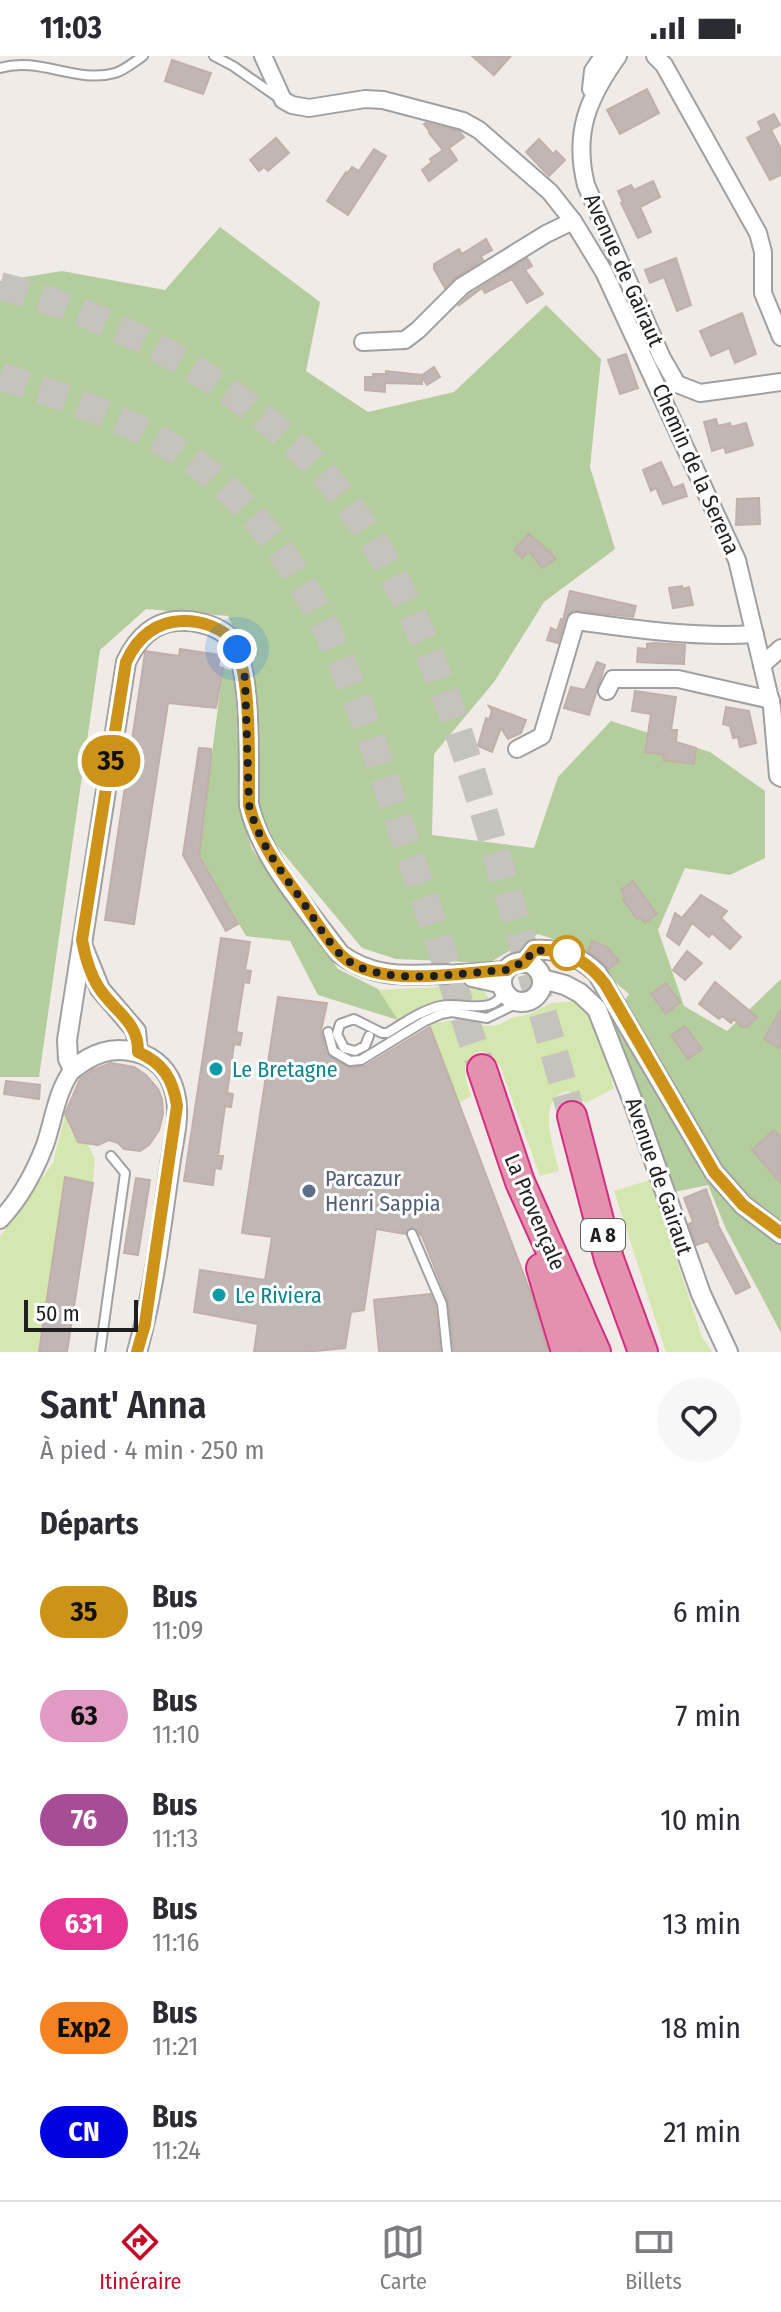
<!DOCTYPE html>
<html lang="fr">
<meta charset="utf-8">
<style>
body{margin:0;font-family:"Fira Sans Condensed",sans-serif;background:#f7f7f7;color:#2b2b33;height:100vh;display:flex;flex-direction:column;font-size:30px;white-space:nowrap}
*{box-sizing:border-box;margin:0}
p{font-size:26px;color:#7c7c81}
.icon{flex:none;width:44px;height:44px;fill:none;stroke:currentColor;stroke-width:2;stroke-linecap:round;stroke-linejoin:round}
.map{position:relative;height:1296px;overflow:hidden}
.drawer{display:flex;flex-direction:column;background:#fff;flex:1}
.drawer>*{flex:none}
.badge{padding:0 16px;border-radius:26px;font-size:28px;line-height:52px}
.scale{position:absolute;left:24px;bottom:20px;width:114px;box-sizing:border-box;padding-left:8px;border:4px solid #1f1f1f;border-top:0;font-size:22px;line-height:28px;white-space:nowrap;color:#1f1f1f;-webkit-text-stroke:6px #fff;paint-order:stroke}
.you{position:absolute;width:40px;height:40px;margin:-20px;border:6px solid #fff;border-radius:50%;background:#1a73e8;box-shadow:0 0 0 12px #1a73e833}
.map>.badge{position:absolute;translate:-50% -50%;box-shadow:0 0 0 4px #fff}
h2{padding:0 40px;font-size:30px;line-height:72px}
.round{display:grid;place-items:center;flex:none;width:84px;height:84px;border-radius:42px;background:#f7f7f7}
.headline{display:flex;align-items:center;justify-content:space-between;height:136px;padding:0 40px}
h1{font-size:38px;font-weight:600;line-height:60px}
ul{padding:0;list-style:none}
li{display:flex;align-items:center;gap:24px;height:104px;padding:0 40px}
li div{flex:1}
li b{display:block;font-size:30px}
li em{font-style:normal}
li .badge{min-width:88px;font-weight:700;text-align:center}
.status{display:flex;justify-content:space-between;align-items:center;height:56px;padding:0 40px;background:#fff;direction:ltr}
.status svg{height:22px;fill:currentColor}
.tab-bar{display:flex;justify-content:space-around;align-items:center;height:112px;border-top:2px solid #e1e1e2;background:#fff;font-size:22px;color:#7c7c81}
.tab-bar a{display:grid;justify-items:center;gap:4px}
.tab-bar .on{color:#c60827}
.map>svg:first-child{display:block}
</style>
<div class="status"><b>11:03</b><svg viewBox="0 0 49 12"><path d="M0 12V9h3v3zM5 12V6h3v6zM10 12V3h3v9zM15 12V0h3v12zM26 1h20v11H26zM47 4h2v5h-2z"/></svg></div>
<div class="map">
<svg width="781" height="1296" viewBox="0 0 781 1296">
<rect width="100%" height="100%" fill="#f0ebe6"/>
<g fill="#d4e7ae">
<path d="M461,930l21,3 7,9 -5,3 -35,-4 -23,7 -28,16 -20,-30z"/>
<path d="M576,945l17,14 21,73 -28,15 -18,-12c-33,7 -14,58 -9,80l-19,5 -40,-110 -10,-12 -9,-3c-23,7 -16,26 -10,45l-13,8 -29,-80 31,-5 26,7 13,-1 12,-7 19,-4 21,-11z"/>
<path d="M65,1058c5,15 7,27 23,30l7,15 -2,24 -28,-6 -26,175h-39v-115l53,-74z"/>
<path d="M650,1124l52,157 10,15h-46l-52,-161z"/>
</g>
<g fill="#b3cd9d">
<path d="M220,171l100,75 -14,69 62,41 86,-20 92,-87 55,54 -11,108 25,82 -71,53 -50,80 -60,72 -2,81 102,13 24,-71 53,-56 99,31 55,39v67l-35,17 -45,-7 -27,62 26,76 43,25 54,-52v354l-55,-104 -18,-44 -34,7 -65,-167 20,-31 -58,-49 -33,-11 -49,29 -93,-4 -34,-11 -103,-124 -9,-159 -22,-49 -82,-7 -46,41 -61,427h-39v-796l62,-10 103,19z"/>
<path d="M223,612l11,3 9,150 9,28 86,120 40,20 20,31 -80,-25 -28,-54 -44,-5 -47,-81z"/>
</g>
<g fill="#c0b6b3" stroke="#c1b0a9" stroke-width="2">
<path d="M472,0h39l-17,19z"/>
<path d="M172,4l39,13 -8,21 -38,-13z"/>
<path d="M647,33l12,24 -39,21 -13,-24z"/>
<path d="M774,58l6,11 -9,5 10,19v26l-11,5 -23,-42 15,-8 -4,-8z"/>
<path d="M426,67l33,8 5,6 -15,11 8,12 -28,21 -7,-11 10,-8 -2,-3 13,-9 -14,-17 1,-1 -6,-8z"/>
<path d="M276,82l13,15 -21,18 -4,-4 -5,4 -9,-11z"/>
<path d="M539,83l14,15 3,-3 9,9 -16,16 -23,-24z"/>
<path d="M374,93l12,7 -38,59 -21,-14 19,-29 1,2 5,-7 7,4z"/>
<path d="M653,125l7,16 -20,10 11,25 -13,6 -17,-35 2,-1 -5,-11 13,-6 3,5z"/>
<path d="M486,183l6,11 -11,6 2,4 -27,17 -11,11 -11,-19v-5l25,-15 3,5z"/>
<path d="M527,202l5,8 -7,4 18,24 -16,9 -15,-24 -27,14 -3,-5 -24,18 11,-11z"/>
<path d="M676,202l15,47 -14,6 -13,-34 -14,6 -5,-13z"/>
<path d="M742,257l14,41 -21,9 -6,-15 -18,8 -11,-25z"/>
<path d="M626,298l12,34 -18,6 -12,-34z"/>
<path d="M434,311l6,10 -13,8 -5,-8v7l-37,-1v9l-20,-2v-13h8v-3h13v-3l36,4z"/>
<path d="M716,363l2,7 12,-3 1,4 15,-4 7,22 -27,8 -2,-6 -12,4 -8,-29z"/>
<path d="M661,406l12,26 10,-4 4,12 -24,8 -7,-16 -5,3 -8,-21z"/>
<path d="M759,442l1,26 -24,1 1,-26z"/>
<path d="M529,478l21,18 6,7 -14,9 -13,-17 -7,7 -8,-8z"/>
<path d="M682,530l1,3 6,-2 4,18 -20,3 -4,-20z"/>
<path d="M570,535l66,15 -3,11 -60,-7 -7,7 -8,26 -11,-3 4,-12 6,3 4,-12 2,1z"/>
<path d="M655,587l30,2 -1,19 -47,-2 1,-14 9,1v-5z"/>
<path d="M180,593l40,6 -2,12 5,1 -7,40 -48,-5 -34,221 -29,-4 40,-267 1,-2 33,5z"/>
<path d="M597,606l8,3 -16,50 -25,-7 7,-21 14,3z"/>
<path d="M635,635l41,6 -5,33h6l-1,12 20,6 -2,16 -31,-4 1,-5 -19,-3 6,-38 -19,-3z"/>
<path d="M489,650l37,14 -5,13 -13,6 -7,-11 -9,24 -14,-6 8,-28 3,2 3,-9z"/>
<path d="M726,651l23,4 7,32 -16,4 -2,-10 -5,1 -3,-12 -7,-2z"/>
<path d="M199,692l12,1v10l-12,97 39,68 -12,7 -43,-76z"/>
<path d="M633,825l24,33 -12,9 -5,-6 -3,2 -14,-20 2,-2 -4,-7z"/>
<path d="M701,839l26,16 -6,7 20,19 -11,12 -18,-16 -3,4 -17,-14 -13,22 -12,-9 8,-23 7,5z"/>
<path d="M221,882l29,4 -5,28 6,1 -2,12 -5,-1 -8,50 6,1 -2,12 -6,-1 -7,49 6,1 -2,13 -6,-1 -7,50h5l-2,13 -6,-1 -2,17 -29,-4z"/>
<path d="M592,885l15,6 12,14 -10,8 -21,-18z"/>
<path d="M687,895l15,12 -17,17 -12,-10z"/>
<path d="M715,926l42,35 -10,10h-5l-8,-8 -3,4 -9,-7 -3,3 -20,-15z"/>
<path d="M666,927l14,19 -14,12 -15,-20z"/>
<path d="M278,941l49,6 -6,28 5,22 24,15 15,-2 65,-39 103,272 15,53h-94l-6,-51 -26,-65 -10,-9 -7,7 -29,-5 -12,81 -13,2 -6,36 -39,4h-52l4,-28 -64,-12 6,-42 65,10 7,-43 -30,-4z"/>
<path d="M781,953v40l-17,-10z"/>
<path d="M685,970l17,23 -14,10 -17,-24z"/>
<path d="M111,1007l23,4 12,8 12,14 4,10 1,15 -4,16 -10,15 -9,6 -16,-2 -6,-6 -9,-3 -11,5 -20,-3 -13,-28 15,-35 13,-9z"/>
<path d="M6,1025l34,4 -1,14 -35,-5z"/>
<path d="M774,1074l7,8v45l-29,-33z"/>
<path d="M65,1121l28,6 -26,169h-28z"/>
<path d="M136,1122l14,2 -12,75 -14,-2z"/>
<path d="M706,1133l12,33 -2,-1 34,66 -14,7 -28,-53 -12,4 -7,-21 4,-2 -9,-24z"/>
<path d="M430,1238l5,12 5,46h-61l-5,-52z"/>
</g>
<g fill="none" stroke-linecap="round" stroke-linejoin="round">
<g stroke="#c6c2be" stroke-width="28" stroke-dasharray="28 14" stroke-linecap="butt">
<path d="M0,230c126,31 276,117 352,223 71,99 112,234 146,351 25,85 50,170 74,256"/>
<path d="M0,320c75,25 155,51 217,104 104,91 144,227 186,354 26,78 52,157 79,235"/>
</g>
<defs>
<g id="service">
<path d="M214,0l19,10 43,30"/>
<path d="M0,12c39,-12 77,16 115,5 10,-3 19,-11 28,-17"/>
<path d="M328,976l5,19 17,10 11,-1 64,-39 16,-7 11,-2 35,6 33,-16"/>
<path d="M369,980l-4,10 -10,5 -11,-3 -7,-14 3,-10 14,-5 28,14h5c17,-10 33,-22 53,-27 21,-5 54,11 64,-15"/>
<path d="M412,1178l30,70 5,48"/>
<path d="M100,1296l25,-179 -14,-17"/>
</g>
<g id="minor">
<path d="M263,0l20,44 9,5 17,3 56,-9 18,1 80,21 16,9 71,62 23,29 31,51 133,288 35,147 6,69 3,2"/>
<path d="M618,0c-30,42 -45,77 -32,129l76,173 15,26 23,9 81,-11"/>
<path d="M655,0l9,9 94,168 5,19v41l18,44"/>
<path d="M591,33l2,-18 10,-15"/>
<path d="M363,286l42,-2 13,-10 44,-44 84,-52 27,-13"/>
<path d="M762,609l19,-17"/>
<path d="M607,635l6,-12h65l93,21"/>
<path d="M517,693l25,-13 34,-115c59,8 119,17 179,13"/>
<path d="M447,918l60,-4"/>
<path d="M472,922l31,7"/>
<path d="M0,1164c19,-20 35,-49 45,-75 9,-26 11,-53 28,-76"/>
</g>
<g id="tertiary">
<path d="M83,891l17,42 36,42 2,21"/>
<circle cx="522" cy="926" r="20"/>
<path d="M524,907l10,-13c25,-2 45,6 63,23l117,199 29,33 38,29"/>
<path d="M542,923l23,6 15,8 17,16 37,95 67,190 27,58"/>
<path d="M137,1296c17,-60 24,-125 33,-186 3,-24 11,-50 5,-73 -5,-21 -19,-36 -40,-41 -24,-6 -43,2 -62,17l-5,-10 -1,-19 59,-378c10,-21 25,-39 50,-41 17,-1 38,3 52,15 26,23 20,133 21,169 13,56 58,103 91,149 34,25 67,21 107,20"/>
</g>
<g id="motorway">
<path d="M482,1013l38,113 76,170"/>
<path d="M572,1060l37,143 34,93"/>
<path d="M541,1212l25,84"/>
</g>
</defs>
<use href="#service" stroke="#a0a0a0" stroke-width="12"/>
<use href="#minor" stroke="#a0a0a0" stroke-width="20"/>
<use href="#tertiary" stroke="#a0a0a0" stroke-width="22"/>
<use href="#motorway" stroke="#d42d81" stroke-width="32"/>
<use href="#service" stroke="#fff" stroke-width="8"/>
<use href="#minor" stroke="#fff" stroke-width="16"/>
<use href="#tertiary" stroke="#fff" stroke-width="18"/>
<use href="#motorway" stroke="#e391ae" stroke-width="28"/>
</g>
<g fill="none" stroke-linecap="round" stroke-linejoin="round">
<defs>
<path id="line" d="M137,1296l8,-28 32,-218c-4,-27 -14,-43 -39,-54 1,-30 -24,-41 -39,-64 -9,-14 -14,-32 -17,-48l44,-278c11,-24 28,-40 56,-41 15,-1 35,5 46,15 26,23 20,133 21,169 9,35 28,61 49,90 14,19 26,43 43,60 36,35 120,17 166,15l5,-4 12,-3 10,-13c30,-2 53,10 71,34l109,188 29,33 38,28"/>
</defs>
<use href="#line" stroke="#fff" stroke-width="18"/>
<use href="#line" stroke="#cd9218" stroke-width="12"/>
<path stroke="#1f1f1f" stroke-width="8" stroke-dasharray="0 14.4" d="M237,593l8,29 4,127c9,35 28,61 49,90 14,19 26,43 43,60 36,35 120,17 166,15l5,-4 12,-3 10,-13 33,3"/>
</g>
<circle fill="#fff" stroke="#cd9218" stroke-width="4" cx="567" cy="897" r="16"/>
<g fill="#0f9aa8" stroke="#fff" stroke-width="3">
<circle cx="216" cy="1013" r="8"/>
<circle cx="219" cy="1239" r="8"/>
</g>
<circle fill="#5c6f8a" stroke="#fff" stroke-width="3" cx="309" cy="1135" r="8"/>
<g text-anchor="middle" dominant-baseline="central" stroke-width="6" stroke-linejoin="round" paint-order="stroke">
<rect fill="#fff" stroke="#626262" stroke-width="2" x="581" y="1163" width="44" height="32" rx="6"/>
<g font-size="20" font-weight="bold" fill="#1f1f1f">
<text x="603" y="1179">A 8</text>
</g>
<g font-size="22" fill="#1f1f1f" stroke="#fff">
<text transform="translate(624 214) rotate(66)">Avenue de Gairaut</text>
<text transform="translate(696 413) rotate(66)">Chemin de la Serena</text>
<text transform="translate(659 1120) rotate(71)">Avenue de Gairaut</text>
<text transform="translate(535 1156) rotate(67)">La Provençale</text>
</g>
<g font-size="22" fill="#0d838f" stroke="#fff" text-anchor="start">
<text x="232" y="1013">Le Bretagne</text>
<text x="235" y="1239">Le Riviera</text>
</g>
<g font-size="22" fill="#4e5e75" stroke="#fff" text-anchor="start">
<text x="325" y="1122">Parcazur<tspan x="325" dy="25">Henri Sappia</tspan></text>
</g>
</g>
</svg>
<div class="scale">50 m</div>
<div class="you" style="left:237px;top:593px"></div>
<b class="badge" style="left:111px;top:705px;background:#cd9218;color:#111">35</b>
</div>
<section class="drawer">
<div class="headline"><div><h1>Sant' Anna</h1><p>À pied · 4 min · 250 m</p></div><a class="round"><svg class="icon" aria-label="heart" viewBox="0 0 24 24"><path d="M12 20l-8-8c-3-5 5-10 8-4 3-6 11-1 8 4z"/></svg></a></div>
<h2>Départs</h2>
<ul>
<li><span class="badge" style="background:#cd9218;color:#111">35</span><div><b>Bus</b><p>11:09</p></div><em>6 min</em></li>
<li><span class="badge" style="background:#e19ac3;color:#111">63</span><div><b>Bus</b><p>11:10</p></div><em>7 min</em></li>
<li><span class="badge" style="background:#a74d96;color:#fff">76</span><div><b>Bus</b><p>11:13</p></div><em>10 min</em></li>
<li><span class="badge" style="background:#e63695;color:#fff">631</span><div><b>Bus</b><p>11:16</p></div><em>13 min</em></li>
<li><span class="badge" style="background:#f58220;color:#111">Exp2</span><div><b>Bus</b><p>11:21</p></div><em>18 min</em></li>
<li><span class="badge" style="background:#0000e0;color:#fff">CN</span><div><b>Bus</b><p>11:24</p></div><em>21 min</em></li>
</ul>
</section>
<nav class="tab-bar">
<a class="on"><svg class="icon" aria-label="directions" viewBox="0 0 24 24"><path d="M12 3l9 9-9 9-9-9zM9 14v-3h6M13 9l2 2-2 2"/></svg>Itinéraire</a>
<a><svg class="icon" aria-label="map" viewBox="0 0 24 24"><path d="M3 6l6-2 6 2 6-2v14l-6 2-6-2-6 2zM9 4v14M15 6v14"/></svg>Carte</a>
<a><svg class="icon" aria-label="tickets" viewBox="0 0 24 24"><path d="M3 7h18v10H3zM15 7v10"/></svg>Billets</a>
</nav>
